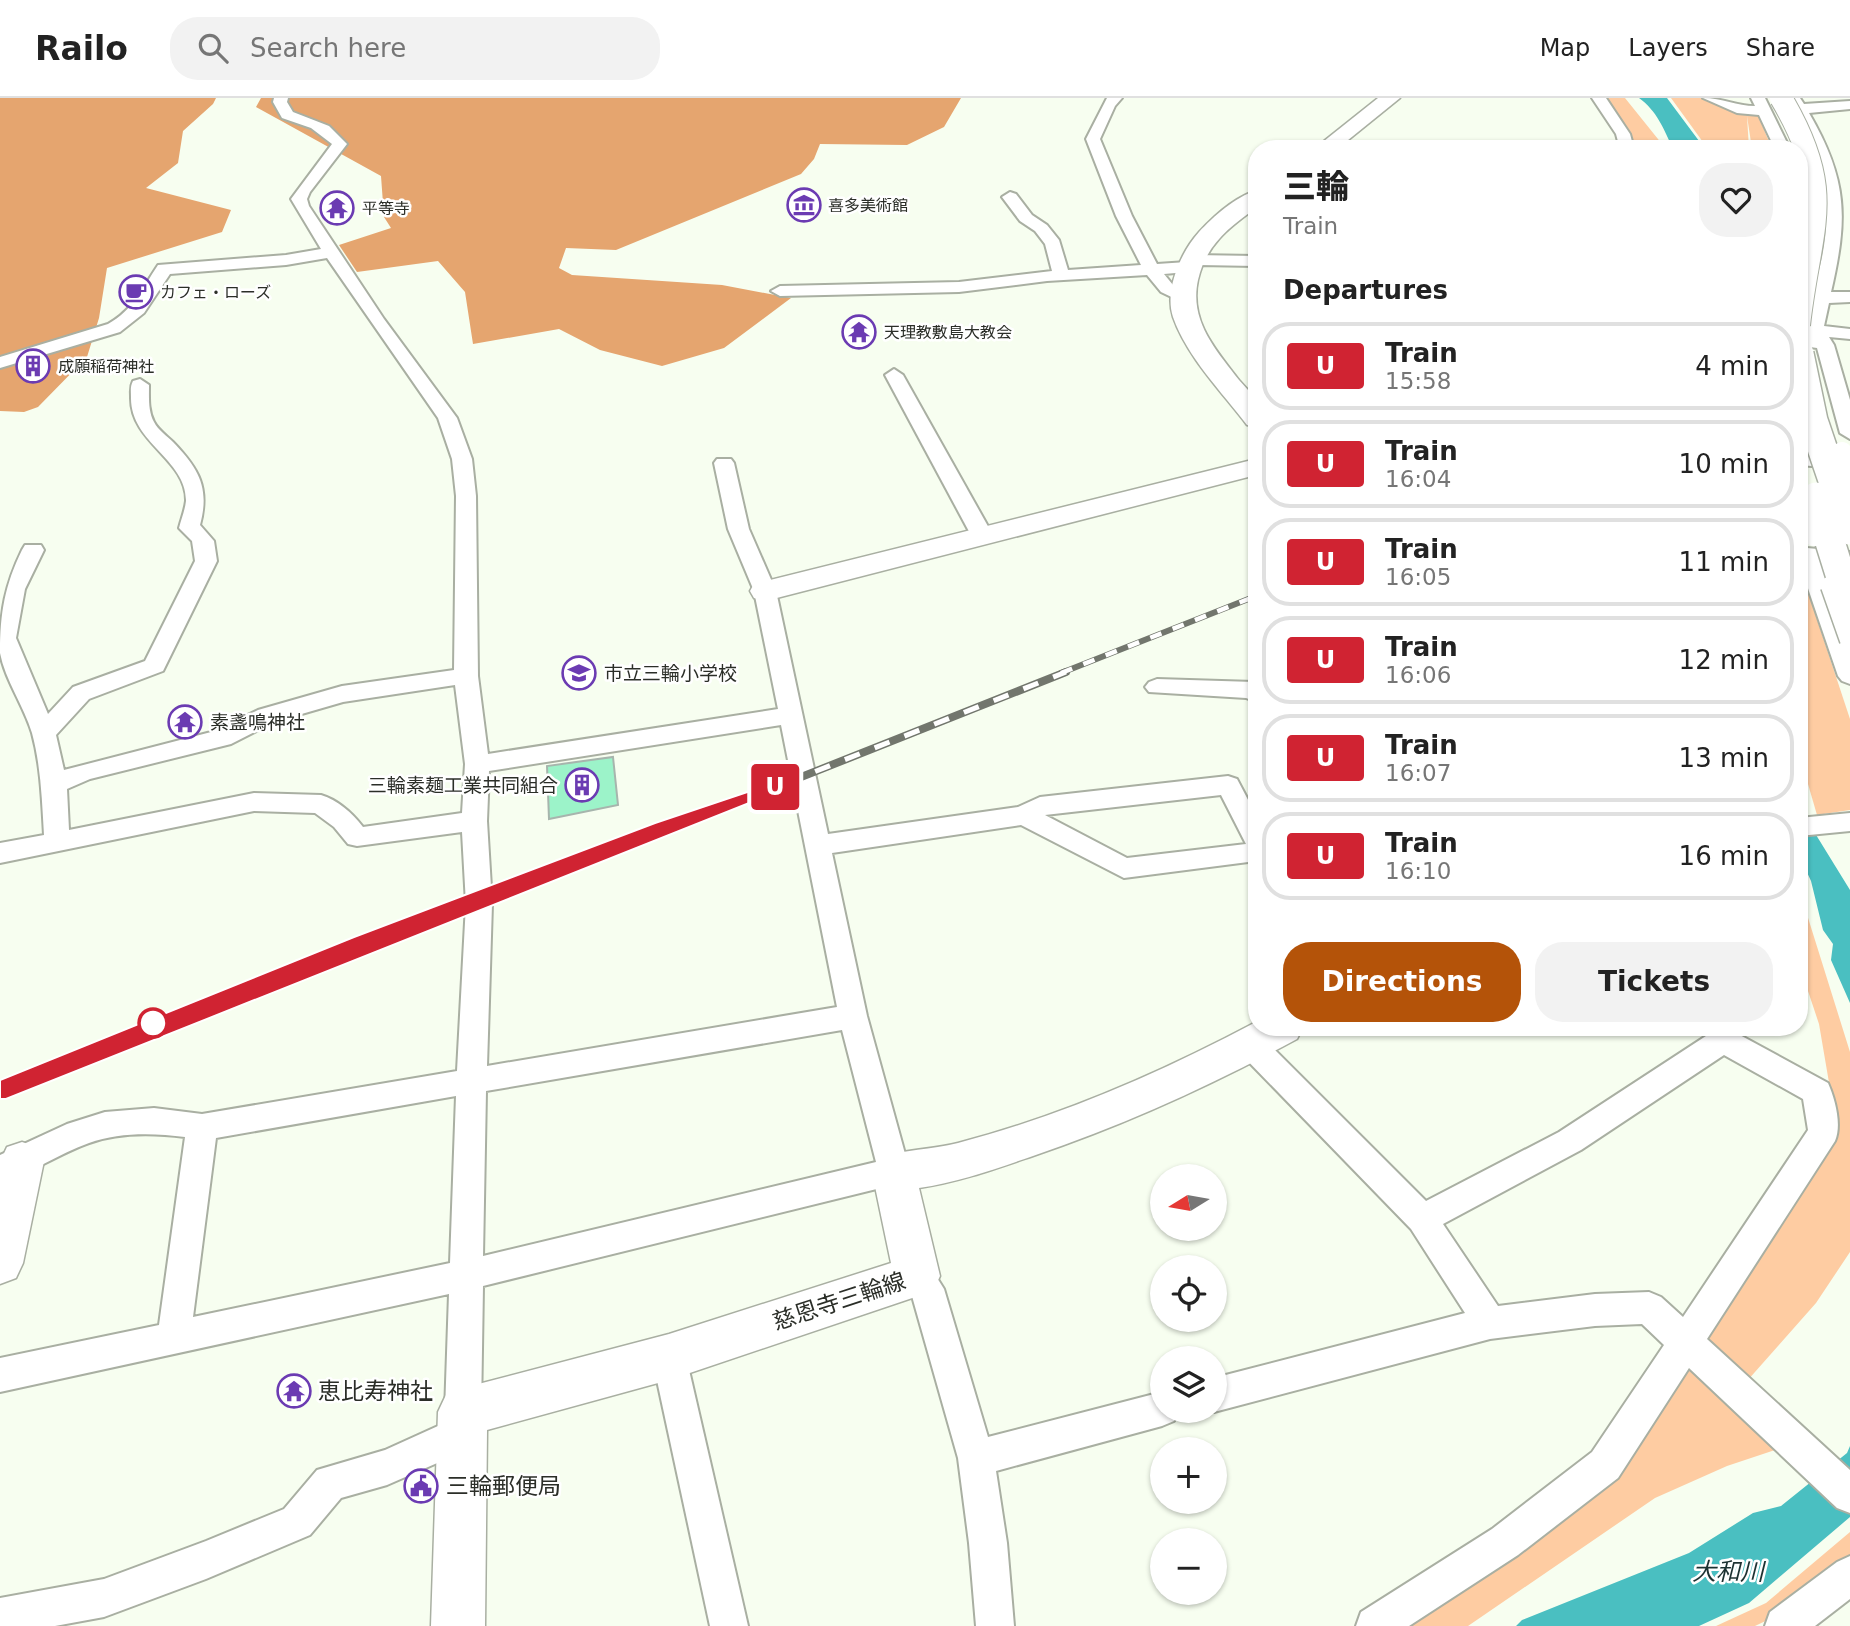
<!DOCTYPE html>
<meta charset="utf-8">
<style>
body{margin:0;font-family:"DejaVu Sans","Noto Sans JP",sans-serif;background:#f2f2f2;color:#222;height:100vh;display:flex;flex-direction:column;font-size:26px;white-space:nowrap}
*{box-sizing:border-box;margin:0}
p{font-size:23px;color:#767676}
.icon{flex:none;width:38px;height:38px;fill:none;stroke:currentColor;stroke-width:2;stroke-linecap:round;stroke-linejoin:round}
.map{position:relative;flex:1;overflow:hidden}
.sheet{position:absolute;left:1248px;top:42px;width:560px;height:896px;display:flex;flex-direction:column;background:#fff;border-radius:28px;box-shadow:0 2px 5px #0004}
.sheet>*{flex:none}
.badge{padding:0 14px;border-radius:5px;font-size:24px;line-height:46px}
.needle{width:46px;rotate:259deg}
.tools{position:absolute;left:1150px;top:1066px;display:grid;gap:14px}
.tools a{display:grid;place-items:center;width:77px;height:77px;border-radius:50%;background:#fff;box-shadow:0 2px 5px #0004;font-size:35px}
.map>.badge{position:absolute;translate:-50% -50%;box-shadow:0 0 0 4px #fff}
h2{padding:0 35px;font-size:26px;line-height:63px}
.round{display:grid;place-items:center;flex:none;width:74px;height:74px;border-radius:28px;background:#f2f2f2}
.head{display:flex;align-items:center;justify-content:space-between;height:119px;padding:0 35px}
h1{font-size:33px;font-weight:800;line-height:52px}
.cta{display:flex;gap:14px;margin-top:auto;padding:14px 35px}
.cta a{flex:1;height:80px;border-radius:28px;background:#b45309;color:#fff;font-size:28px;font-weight:800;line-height:80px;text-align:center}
.cta a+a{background:#f2f2f2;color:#222}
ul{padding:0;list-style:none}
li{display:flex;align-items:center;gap:21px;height:88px;margin:0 14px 10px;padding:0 21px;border:4px solid #e0e0e0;border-radius:28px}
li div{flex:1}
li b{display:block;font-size:26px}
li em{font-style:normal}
li .badge{min-width:77px;font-weight:700;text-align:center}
header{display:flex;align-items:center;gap:42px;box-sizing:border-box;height:98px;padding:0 35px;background:#fff;border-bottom:2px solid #e0e0e0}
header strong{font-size:33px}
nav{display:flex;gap:38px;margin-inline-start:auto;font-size:24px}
.search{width:490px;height:63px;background:#f2f2f2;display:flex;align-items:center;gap:18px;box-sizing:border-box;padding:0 24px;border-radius:28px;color:#767676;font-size:26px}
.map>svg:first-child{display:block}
</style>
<header>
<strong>Railo</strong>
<div class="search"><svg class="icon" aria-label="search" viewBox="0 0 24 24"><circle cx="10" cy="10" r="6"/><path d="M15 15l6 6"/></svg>Search here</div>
<nav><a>Map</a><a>Layers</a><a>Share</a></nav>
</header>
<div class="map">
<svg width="1850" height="1528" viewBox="0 0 1850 1528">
<rect width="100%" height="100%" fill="#f7fef0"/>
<g fill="#fecca2">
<path d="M1603,0h22l41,51h-30l-23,-40z"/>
<path d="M1671,0h33l37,15 17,2 14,34h-20l-5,-33 2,33h-41z"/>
<path d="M1799,467l51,154v91l-33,5 -18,-62z"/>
<path d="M1799,791l51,163v200l-34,51 -69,78 -40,-42 126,-233 -14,-82 -20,-60z"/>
<path d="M1686,1260l89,92 -48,16 -72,32 -187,128h-70l213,-147z"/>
<path d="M1850,1434v27l-72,56 -23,11h-39l50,-23z"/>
</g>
<g fill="#e5a56f">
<path d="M0,0h216l-3,6 -30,27 -5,32 -32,25 85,22 -9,22 -115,36 -8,50 -12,39 -49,50 -14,5 -24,-1z"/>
<path d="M261,0h700l-17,29 -37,18 -87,-1 -6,15 -13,15 -185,76 -50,-2 -7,20 13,7 150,10 69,13 -67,50 -62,18 -62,-16 -41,-21 -86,15 -8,-52 -27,-31 -81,11 -18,-27 52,-17 -7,-11 -3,-41 -125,-69z"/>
</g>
<g fill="#4abfc1">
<path d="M1639,0h28l38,51h-32c-9,-20 -16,-38 -34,-51z"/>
<path d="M1799,699l6,20 45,73v113l-19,-43 2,-16 -10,-14 -12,-49 -12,-26z"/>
<path d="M1850,1348v71l-101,86 -50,23h-183l6,-6 167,-67 64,-40 28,-7 66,-53z"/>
</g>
<path fill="#9cf3c9" stroke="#a7b5ad" stroke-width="2" d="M613,659l5,48 -69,14 -2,-53z"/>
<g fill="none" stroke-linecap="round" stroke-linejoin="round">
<defs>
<g id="street">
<path d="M274,0h14l-1,4 6,10 36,14 18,18 -37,48 -3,7 2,7 75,113 73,99 15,41 4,37 2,180 10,78 290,-45 -24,-118 -26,-62 -14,-66 3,-4h14l3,4 15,66 27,62 52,243 190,-27 22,-10 188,-21 9,3 19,36v46l-132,17 -103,-53 -189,28 35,163 43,156 -5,10 -422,104 -2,126 -5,10 5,11 -5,13 -89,39 -46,13 -31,37 -104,44 -102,38 -49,9h-55v-28l104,-19 102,-38 78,-32 33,-39 68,-20 64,-29 -4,-9 4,-118 -449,98v-34l159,-33 26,-188c-31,-4 -66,-5 -96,6 -31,11 -58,30 -89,41v-29l67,-31 38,-12 49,-4 48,6 255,-43 9,-167 -4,-72 -105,14 -9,-2 -14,-17 -19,-14 -61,-2 -254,52v-20l44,-8c-2,-34 -3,-69 -12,-102 -8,-27 -27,-53 -32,-80 0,-41 5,-68 22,-103l3,-5h16l3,5 -19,39 -9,49 32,76 25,-27 72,-26 50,-100 -3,-20 -13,-13c2,-8 6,-18 7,-27 1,-42 -56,-58 -55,-104 0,-7 -1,-10 2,-16l7,-2 9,6c0,13 -1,26 5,37 4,8 13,14 19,20 26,27 37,46 27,83l14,16 3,20 -54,110 -74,28 -33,36 8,35 151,-39 43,-21 84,-24 112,-16 2,-174 -4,-37 -14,-41 -111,-160 -41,7 -116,9 -26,39 -24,19 -120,36v-11l108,-33c25,-14 34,-35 50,-59l128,-10 35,-6 -30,-50 41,-55 -21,-16 -29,-10 -9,-16zM455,587l10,79 -3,49 -99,14c-11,-14 -25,-27 -42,-32l-67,-2 -185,37 -2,-41 23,-10 141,-35 43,-22 69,-20zM781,627l56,282 -350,59 5,-162 -5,-83 2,-50zM1221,697l25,49 -119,14 -82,-43zM842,932l34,132 -393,94 3,-165zM456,998l-6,167 -257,54 23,-179z"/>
<path d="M1107,0h15l-7,8 -15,33 32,77 25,48 30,-2 1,-6 6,-1 62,1v10l-57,-1 -1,6 -34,3 9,11 20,13 -9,5 -23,-11 -14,-17 -100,6 -88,11 -179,4 -9,-5 9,-5 179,-4 93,-11 -7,-27 -10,-13 -15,-10 -18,-24 8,-5 6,2 16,21 15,10 12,15 9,30 73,-5 -25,-49 -30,-77z"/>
<path d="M1592,0h14l24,36 4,15h-14l-4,-15z"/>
<path d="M1703,0c19,0 34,8 52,8l-4,-8h14l25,51h-15l-16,-34 -22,-2z"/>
<path d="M1786,0h14l4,6 46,-3v8l-41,4c39,67 39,105 22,179h19v10l-21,1 -5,23 26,3v10l-21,-2 5,8 16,55v39l-10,-6 -23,-85 -7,-1 -3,-4c-2,-28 7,-51 13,-77 16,-66 0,-112 -34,-168z"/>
<path d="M894,271l9,6 91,162 -4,4h-14l-4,-4 -87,-162z"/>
<path d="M1799,355l51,6v10l-51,-4z"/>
<path d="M1807,450l43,4v12l-30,-2 30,82v40l-8,-3 -4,-5 -39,-114v-12z"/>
<path d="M1157,581l97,3 2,1v19l-10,-4 -97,-6 -4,-5 4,-5z"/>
<path d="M1850,715v18l-51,5v-18z"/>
<path d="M1711,929h28l-1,7 90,49c7,16 14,42 7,58l-128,198 143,131v43l-13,-5 -148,-140 -71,110 -100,77 -109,71h-53l5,-14 131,-83 100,-77 72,-107 -22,-21 -47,2 -105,13 -276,73 -4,-2h4v-32l251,-65 -54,-84 -169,-174 -5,-9 5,-9 10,-3 10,3 164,164 133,-69 150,-98zM1724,957l79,44 5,31 -125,187 -22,-20 -12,-5 -54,2 -97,12 -55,-82 138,-74z"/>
<path d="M917,1163l12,4 15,24 44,148 174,-45v18h17l-5,11 -12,5 -166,45 11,72 7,83h-38l-7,-83 -11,-85 -46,-162 -11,-20 4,-11z"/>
<path d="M669,1242l12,5 5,12 62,269h-38l-58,-269 5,-12z"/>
<path d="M1850,1458v43l-35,27h-50l5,-14 67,-50z"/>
</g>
<g id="secondary">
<path d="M1378,0h22l-63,51h-23z"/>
<path d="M1799,71l8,1 3,5v48l-3,5 -8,2z"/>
<path d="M1256,93v17c-28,20 -50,37 -58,72 -9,41 18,70 41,100 5,6 14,14 17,21 3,6 1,20 0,26l-9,-2c-25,-33 -60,-68 -74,-108 -9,-27 8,-65 26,-85 14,-15 37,-36 57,-41z"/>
<path d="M1256,361v16l-491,126 -11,-3 -4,-7 4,-7z"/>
<path d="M1256,924v5h47l-6,12c-85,46 -172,86 -264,117 -38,13 -74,26 -114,32l21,88 -7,15 -264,89 -182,50 -2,196h-54l7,-214 8,-17 17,-7 206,-54 222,-71 -19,-91 7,-14c25,-9 52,-8 79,-15 103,-27 204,-71 298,-121z"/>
<path d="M22,1044l15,5 7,14 -21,102 -7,15 -16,6v-122l7,-15z"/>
</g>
</defs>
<use href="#street" stroke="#a9afa2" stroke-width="4"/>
<use href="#secondary" stroke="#a9afa2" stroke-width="3"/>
<use href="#street" fill="#fff" fill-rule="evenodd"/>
<use href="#secondary" fill="#fff" fill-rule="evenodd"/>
<defs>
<g id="rail-far2">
<path d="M1799,413l51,-3"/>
<path d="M1061,575l195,-77"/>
</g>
<path id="rail-far1" d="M12,992l1054,-418"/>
<path id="rail" d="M0,997l17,-7"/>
</defs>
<use href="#rail-far2" stroke="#72766d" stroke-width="6"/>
<use href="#rail-far1" stroke="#72766d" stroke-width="8"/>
<use href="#rail" stroke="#72766d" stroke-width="10"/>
<use href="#rail-far2" stroke="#fff" stroke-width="4.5" stroke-dasharray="12" stroke-linecap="butt"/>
<use href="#rail-far1" stroke="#fff" stroke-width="5" stroke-dasharray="16" stroke-linecap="butt"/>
<use href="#rail" stroke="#fff" stroke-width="7" stroke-dasharray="20" stroke-linecap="butt"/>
<defs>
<g id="street-bridge">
<path d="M1842,354l8,23"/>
<path d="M1799,394l15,44"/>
<path d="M1831,488l19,54"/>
</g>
<path id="secondary-bridge-far1" d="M1781,0c57,96 29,127 18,227"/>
<g id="secondary-bridge">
<path d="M1799,256l14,67 37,109"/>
<path d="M1816,399l34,109"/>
</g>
</defs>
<use href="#street-bridge" stroke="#a9afa2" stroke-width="23" stroke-linecap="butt"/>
<use href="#secondary-bridge-far1" stroke="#a9afa2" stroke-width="24" stroke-linecap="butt"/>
<use href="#secondary-bridge" stroke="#a9afa2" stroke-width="32" stroke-linecap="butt"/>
<use href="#street-bridge" stroke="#fff" stroke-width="20"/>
<use href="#secondary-bridge-far1" stroke="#fff" stroke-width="22"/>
<use href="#secondary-bridge" stroke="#fff" stroke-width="29"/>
</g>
<path fill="#d02332" stroke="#fff" stroke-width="2" d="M777,684l7,4 -2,4 -776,309h-6v-19l354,-143 301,-114z"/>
<defs>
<symbol id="museum-ring" viewBox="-11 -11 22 22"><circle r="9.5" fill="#fff" stroke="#6b3bb2" stroke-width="1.5"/><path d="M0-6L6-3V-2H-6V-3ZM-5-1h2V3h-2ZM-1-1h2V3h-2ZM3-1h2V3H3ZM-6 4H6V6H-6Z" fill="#6b3bb2"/></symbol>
<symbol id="temple-ring" viewBox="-11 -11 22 22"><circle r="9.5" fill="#fff" stroke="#6b3bb2" stroke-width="1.5"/><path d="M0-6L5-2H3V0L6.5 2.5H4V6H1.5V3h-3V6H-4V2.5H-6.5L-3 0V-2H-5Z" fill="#6b3bb2"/></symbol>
<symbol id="cafe-ring" viewBox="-11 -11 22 22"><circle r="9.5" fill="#fff" stroke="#6b3bb2" stroke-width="1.5"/><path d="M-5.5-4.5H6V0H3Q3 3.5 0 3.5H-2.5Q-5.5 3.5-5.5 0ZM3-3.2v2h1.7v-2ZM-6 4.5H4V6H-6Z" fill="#6b3bb2"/></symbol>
<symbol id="building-ring" viewBox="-11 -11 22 22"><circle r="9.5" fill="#fff" stroke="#6b3bb2" stroke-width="1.5"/><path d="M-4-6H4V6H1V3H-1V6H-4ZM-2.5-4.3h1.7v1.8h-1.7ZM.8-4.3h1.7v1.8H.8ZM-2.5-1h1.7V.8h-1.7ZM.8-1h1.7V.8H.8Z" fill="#6b3bb2"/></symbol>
<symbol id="school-ring" viewBox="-11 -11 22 22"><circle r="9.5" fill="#fff" stroke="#6b3bb2" stroke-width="1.5"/><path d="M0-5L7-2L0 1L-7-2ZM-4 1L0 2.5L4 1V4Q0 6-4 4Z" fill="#6b3bb2"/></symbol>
<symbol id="civic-ring" viewBox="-11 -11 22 22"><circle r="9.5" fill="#fff" stroke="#6b3bb2" stroke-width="1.5"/><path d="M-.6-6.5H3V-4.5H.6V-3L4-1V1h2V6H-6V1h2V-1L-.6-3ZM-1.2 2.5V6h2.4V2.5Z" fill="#6b3bb2"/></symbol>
</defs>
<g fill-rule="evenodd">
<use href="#museum-ring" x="785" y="88" width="38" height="38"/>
<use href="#temple-ring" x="318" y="91" width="38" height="38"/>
<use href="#cafe-ring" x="117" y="175" width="38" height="38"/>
<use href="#temple-ring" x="840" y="215" width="38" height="38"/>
<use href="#building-ring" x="14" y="249" width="38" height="38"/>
<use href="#school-ring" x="560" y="556" width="38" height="38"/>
<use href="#temple-ring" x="166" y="605" width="38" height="38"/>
<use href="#building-ring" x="563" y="668" width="38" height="38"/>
<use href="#temple-ring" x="275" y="1274" width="38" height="38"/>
<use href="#civic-ring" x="402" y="1369" width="38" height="38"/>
</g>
<circle fill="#fff" stroke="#d02332" stroke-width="3.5" cx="153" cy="925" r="14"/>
<g text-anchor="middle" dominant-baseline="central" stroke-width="5" stroke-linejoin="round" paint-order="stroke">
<g font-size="16" fill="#2b2e28" stroke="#fff" text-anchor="start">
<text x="828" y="107">喜多美術館</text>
<text x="362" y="110">平等寺</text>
<text x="160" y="194">カフェ・ローズ</text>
<text x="884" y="234">天理教敷島大教会</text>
<text x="58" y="268">成願稲荷神社</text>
</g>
<g font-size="19" fill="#2b2e28" stroke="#fff" text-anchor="start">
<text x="604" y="575">市立三輪小学校</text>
<text x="210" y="624">素盞鳴神社</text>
<text x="558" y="687" text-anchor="end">三輪素麺工業共同組合</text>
</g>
<g font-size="23" fill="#2b2e28" stroke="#fff">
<text transform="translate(839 1203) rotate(-18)">慈恩寺三輪線</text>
</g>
<g font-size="23" fill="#2b2e28" stroke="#fff" text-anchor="start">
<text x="318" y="1293">恵比寿神社</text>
<text x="446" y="1388">三輪郵便局</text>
</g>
<g font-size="24" font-style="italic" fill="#1d3232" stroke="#fff">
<text x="1728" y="1474">大和川</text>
</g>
</g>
</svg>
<div class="tools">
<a><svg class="needle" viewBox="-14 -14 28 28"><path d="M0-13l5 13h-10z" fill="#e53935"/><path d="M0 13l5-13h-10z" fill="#767676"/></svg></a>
<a><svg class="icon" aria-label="locate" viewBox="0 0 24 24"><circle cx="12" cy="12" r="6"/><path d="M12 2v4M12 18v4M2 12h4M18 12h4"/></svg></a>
<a><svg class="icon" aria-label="layers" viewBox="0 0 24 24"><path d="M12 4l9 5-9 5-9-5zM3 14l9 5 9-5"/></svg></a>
<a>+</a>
<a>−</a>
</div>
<b class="badge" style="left:775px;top:689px;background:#d02332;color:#fff">U</b>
<section class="sheet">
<div class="head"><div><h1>三輪</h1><p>Train</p></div><a class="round"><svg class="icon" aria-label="heart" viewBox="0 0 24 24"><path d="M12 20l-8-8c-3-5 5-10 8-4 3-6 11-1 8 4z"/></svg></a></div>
<h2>Departures</h2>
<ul>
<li><span class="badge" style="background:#d02332;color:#fff">U</span><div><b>Train</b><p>15:58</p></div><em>4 min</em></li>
<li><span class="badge" style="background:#d02332;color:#fff">U</span><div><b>Train</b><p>16:04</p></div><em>10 min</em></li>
<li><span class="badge" style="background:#d02332;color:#fff">U</span><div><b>Train</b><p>16:05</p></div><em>11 min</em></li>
<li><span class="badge" style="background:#d02332;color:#fff">U</span><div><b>Train</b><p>16:06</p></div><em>12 min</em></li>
<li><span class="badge" style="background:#d02332;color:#fff">U</span><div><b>Train</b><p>16:07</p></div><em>13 min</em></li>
<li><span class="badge" style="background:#d02332;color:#fff">U</span><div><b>Train</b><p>16:10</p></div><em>16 min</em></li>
</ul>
<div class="cta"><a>Directions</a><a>Tickets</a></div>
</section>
</div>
